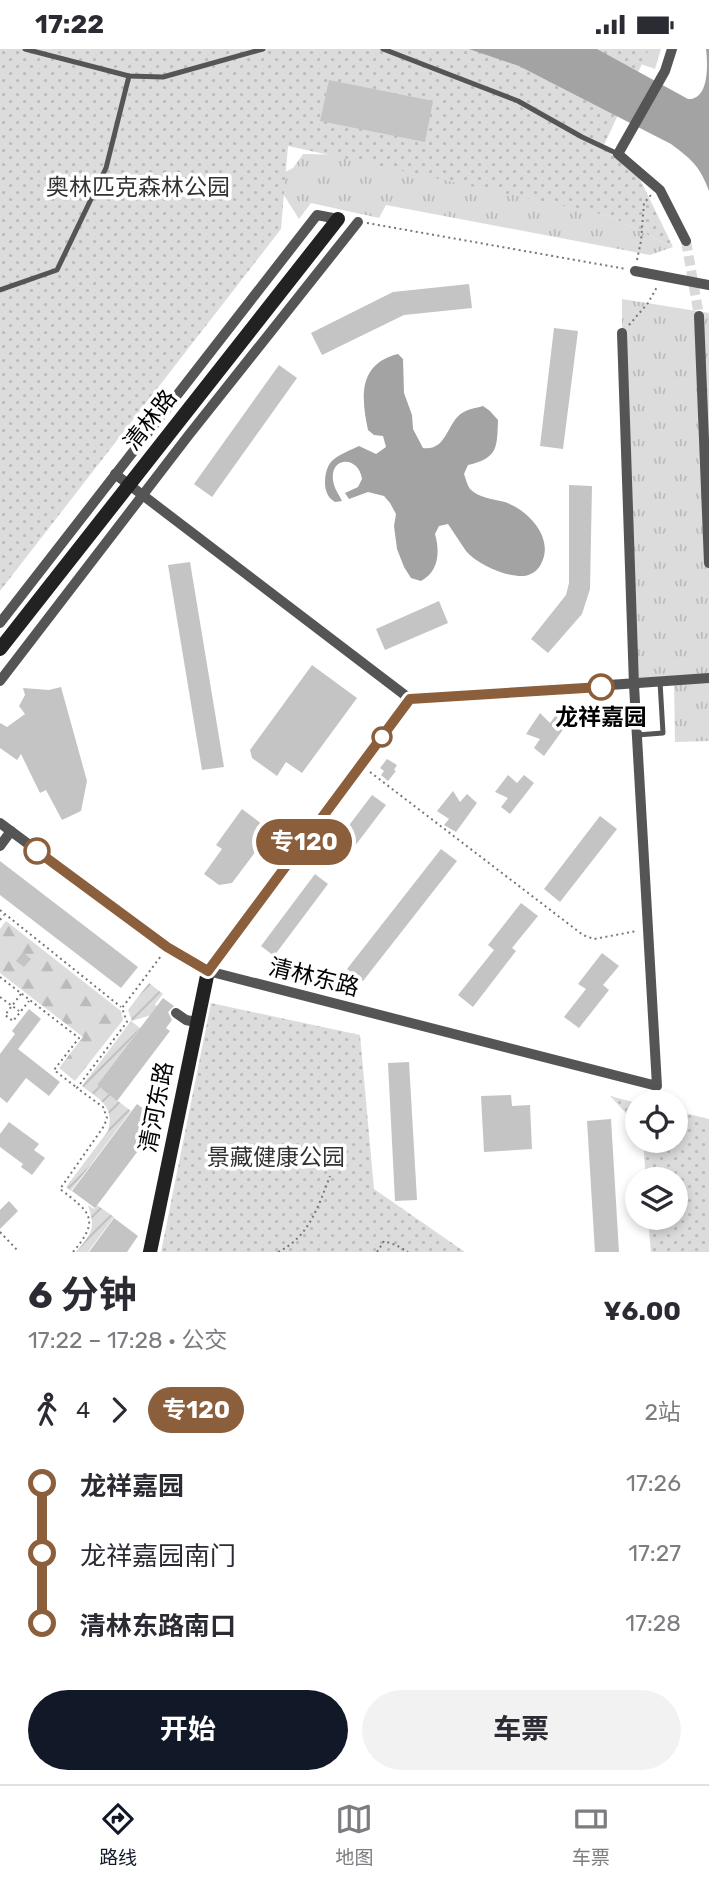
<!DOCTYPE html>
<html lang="zh">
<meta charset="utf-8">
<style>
body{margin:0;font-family:Rubik,"Noto Sans SC",sans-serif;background:#f2f2f3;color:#2b2b33;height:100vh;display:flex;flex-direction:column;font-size:26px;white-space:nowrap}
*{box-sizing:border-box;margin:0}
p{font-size:23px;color:#7c7c81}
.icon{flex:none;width:38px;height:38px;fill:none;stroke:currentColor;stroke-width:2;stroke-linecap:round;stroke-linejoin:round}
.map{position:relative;height:1203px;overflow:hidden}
.drawer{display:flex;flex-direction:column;background:#fff;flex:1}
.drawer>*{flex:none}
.badge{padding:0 14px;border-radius:23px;font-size:24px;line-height:46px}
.controls{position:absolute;left:625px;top:1041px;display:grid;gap:14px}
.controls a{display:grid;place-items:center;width:63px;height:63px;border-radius:50%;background:#fff;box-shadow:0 4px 10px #0003;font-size:35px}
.map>.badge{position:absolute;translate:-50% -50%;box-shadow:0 0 0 4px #fff}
.legs{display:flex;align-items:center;gap:10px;height:77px;padding:0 28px;font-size:23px}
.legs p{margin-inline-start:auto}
.overview{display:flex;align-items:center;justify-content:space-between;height:119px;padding:0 28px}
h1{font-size:38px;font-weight:700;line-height:52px}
.cta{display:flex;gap:14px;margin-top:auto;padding:14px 28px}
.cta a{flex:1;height:80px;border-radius:42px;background:#111827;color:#fff;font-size:28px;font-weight:700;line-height:80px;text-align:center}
.cta a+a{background:#f2f2f3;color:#2b2b33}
ul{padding:0 28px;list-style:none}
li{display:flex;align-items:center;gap:24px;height:70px;font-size:26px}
li i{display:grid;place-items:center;width:10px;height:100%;margin:0 9px;background:currentColor}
li i::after{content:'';width:18px;height:18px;margin:-9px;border:5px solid;border-radius:50%;background:#fff}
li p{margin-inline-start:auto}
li:first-child i{background:linear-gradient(#0000 50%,currentColor 0)}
li:last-child i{background:linear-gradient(currentColor 50%,#0000 0)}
.status{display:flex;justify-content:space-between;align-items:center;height:49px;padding:0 35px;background:#fff;direction:ltr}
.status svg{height:19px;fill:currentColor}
.tab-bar{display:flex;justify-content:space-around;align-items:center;height:98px;border-top:2px solid #e1e1e2;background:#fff;font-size:19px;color:#7c7c81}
.tab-bar a{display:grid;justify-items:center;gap:4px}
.tab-bar .selected{color:#111827}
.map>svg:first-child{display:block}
</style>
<div class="status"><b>17:22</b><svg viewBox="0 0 49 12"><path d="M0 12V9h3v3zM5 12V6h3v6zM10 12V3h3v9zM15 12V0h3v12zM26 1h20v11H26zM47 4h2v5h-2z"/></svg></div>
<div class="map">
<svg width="709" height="1203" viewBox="0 0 709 1203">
<defs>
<pattern id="grass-tufts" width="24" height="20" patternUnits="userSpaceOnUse" patternTransform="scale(1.75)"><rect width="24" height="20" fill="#dcdcdc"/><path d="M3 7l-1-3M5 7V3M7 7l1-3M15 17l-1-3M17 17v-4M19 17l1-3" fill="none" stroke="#bbb"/></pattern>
<pattern id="forest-firs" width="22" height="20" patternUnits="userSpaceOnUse" patternTransform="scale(1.75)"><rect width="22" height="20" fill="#dcdcdc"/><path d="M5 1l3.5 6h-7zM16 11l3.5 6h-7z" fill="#bbb"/></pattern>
<pattern id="park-dots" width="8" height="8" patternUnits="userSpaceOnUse" patternTransform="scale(1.75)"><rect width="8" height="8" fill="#dcdcdc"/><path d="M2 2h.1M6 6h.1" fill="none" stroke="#bbb" stroke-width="1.8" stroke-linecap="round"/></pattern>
<pattern id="garden-furrows" width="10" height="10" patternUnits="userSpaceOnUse" patternTransform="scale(1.75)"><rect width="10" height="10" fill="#dcdcdc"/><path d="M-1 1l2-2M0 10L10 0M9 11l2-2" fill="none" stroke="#bbb"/></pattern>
</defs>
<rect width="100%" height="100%" fill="#fff"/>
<g fill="url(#grass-tufts)">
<path d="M303,105l43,1 263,61 64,31 -23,8 -264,-50 -7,13 -68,-15 -12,16 -26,-41 20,-10z"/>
<path d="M622,250l87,14v428l-34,1 -1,-62 -40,5 -12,-352z"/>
</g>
<g fill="url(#forest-firs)">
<path d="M636,0h25l-6,20 -17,-6z"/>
<path d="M6,872l115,90 2,9 -48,61 -16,-13 24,-31 -83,-64v-44z"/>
</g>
<g fill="url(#park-dots)">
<path d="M0,0h659l-1,4 -10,-2 -45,96 37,32 33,68 -64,-31 -321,-70 -7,83 -281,362z"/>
<path d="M211,954l149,32 14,154 91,63h-304z"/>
<path d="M610,1047l27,7v22z"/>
<path d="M676,1062l33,8v133h-58l-3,-34h28v-39h-30l-3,-38h33z"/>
</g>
<g fill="url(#garden-furrows)">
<path d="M149,934l14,11 -8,10 2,3 -6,8 -19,6 -4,-11z"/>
<path d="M131,972l9,7 -43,57 34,26 -60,80 -5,-4 42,-56c7,-25 -9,-32 -26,-45z"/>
<path d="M88,1156l6,4 3,-4 17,12 -26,35h-12c16,-20 20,-22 12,-47z"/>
</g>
<g fill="#a3a3a3">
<path d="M469,0h128l91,50c21,1 20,-34 18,-50h3v142c-9,-25 -18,-32 -38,-47l-152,-78z"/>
<path d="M398,305l5,5 1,34 8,22 1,14 10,19c24,3 23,-24 39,-35 6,-4 14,-5 21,-7l7,5 8,9c-1,28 0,38 -30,45l-4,9c2,5 3,11 6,15 9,9 23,10 35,13 23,8 50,36 36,62 -3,6 -9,11 -17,12 -18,1 -46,-11 -58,-25 -6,-9 -12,-18 -18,-27l-9,2 -4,8c5,17 4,38 -14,47l-10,-3 -7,-11 -7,-18 -3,-23 2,-12 -6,-11 -6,-7 -16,-4 -19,7 -4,-6 13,-6 4,-8c-3,-23 -32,-23 -29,1 1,9 6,14 9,21l-7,1c-4,-3 -6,-4 -8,-9 -4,-8 -2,-27 6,-33 7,-6 18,-10 26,-14l17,8 10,-7 -3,-11 -9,-1 -6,-5c-7,-33 -10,-66 30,-76z"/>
</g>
<g fill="#c4c4c4">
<path d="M329,31l104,21 -8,41 -105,-21z"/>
<path d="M469,235l3,24 -68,7 -82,40 -11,-22 82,-41z"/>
<path d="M554,279l24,3 -15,118 -23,-3z"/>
<path d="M279,316l18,13 -85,119 -18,-13z"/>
<path d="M569,436l23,1 -2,103 -8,25 -34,39 -17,-14 35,-44 3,-12z"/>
<path d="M190,513l34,205 -22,3 -34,-205z"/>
<path d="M439,552l9,22 -63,27 -9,-21z"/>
<path d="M312,616l45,33 -55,75 -16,-11 -9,14 -25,-18 -2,-8z"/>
<path d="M61,638l26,94 -6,30 -19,9 -16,-30 -6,3 -19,-39 -4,6 -17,-12v-25l7,4 18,-13 -6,-8 6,-11 -2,-7 26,2z"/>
<path d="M540,664l10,10 6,-8 11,9 -23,32 -10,-8 6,-9 -14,-5z"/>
<path d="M387,710l10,6 -3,5 2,1 -8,10 -7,-6 3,-4 -4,-3z"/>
<path d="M508,726l9,8 7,-8 10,8 -24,31 -9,-7 7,-9 -13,-6z"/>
<path d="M453,742l7,11 7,-8 10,9 -21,29 -12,-7 5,-6 -12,-8z"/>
<path d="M372,746l14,10 -44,58 -14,-10z"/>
<path d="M242,760l29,22 -39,52 -13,2 -15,-11 18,-25 -6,-4z"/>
<path d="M600,767l17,13 -57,73 -16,-13z"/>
<path d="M441,800l16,12 -94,120 -16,-12z"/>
<path d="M0,812l138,106 -17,21 -121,-93z"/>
<path d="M315,825l13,10 -54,72 -13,-10z"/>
<path d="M521,854l17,13 -26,32 4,3 -43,56 -15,-12 36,-45 -6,-5z"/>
<path d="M23,903l8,7 -7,8 -8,-6z"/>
<path d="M602,904l17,13 -16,19 6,5 -30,38 -15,-11 22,-28 -8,-5z"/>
<path d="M163,949l11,8 -6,6 4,8 -6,8 4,3 -53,70 -20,-16z"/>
<path d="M29,960l12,10 -23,30 42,33 -11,14 -23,-18 -19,25 -7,-6v-43l15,-20 -3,-3z"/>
<path d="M409,1013l8,138 -22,1 -7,-138z"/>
<path d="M511,1046l1,11 18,-1 2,44 -48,3 -3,-56z"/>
<path d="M137,1055l19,14 -7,10 4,3 -58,77 -23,-17z"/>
<path d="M611,1070l8,133h-24l-8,-131z"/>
<path d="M9,1073l30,22 -5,6 11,8 -13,17 -11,-8 2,-3 -23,-17v-13z"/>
<path d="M9,1152l9,10 -18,18v-19z"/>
<path d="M114,1169l24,18 -11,16h-38z"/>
</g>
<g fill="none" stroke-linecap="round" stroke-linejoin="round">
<path stroke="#d9d9d9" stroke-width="10" stroke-dasharray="10 5" stroke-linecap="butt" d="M686,192l13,75"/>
<g stroke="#777" stroke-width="2" stroke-dasharray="2 3.5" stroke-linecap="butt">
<path d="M367,174l259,46"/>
<path d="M637,211l4,-19 3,-38 7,-8"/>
<path d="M629,276l19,-22 9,-16"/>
<path d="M370,723l213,163 11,4 43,-8"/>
<path d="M0,861l121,97"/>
<path d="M0,871l4,-5"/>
<path d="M0,928l79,61 -25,32 22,17"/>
<path d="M21,945l-16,21 8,6 16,-20"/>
<path d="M0,948l19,14"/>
<path d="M0,1183l19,20"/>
<path d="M73,1203c28,-33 17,-40 -13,-63l44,-63 3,-8 -4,-11 -26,-19 50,-66 -5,-14 39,-52"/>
<path d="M278,1203c31,-15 40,-45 52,-76"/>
<path d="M377,1203l7,-11 12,4 12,7"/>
</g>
<g stroke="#555" stroke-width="5">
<path d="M25,0l104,27 34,1 100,-28"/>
<path d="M383,0l135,52 64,36 36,17"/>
<path d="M0,241l57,-20 49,-102 23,-92"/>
<path d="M637,686l26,-2 -3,-51"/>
</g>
<g stroke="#555" stroke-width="10">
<path d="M672,0l-7,22 -47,83 42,36 26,51"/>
<path d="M699,267l10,247"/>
<path d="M115,425l295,225"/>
<path d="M0,574l317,-408 21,4"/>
<path d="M0,632l188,-245 170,-214"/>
<path d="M0,774l167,124 41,24 449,115 -23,-401 -12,-352"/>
<path d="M0,797l11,-15"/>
<path d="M208,922l202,-272 299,-21"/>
<path d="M176,964l10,7 5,1"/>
</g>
<g stroke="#222" stroke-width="14">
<path d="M0,600l338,-430"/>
<path d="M150,1203l58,-281"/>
</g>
<path stroke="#555" stroke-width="10" d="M635,222l74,14"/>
</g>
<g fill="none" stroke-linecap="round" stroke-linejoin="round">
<defs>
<path id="line-1" d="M37,802l130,96 41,24 202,-272 191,-12"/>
</defs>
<use href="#line-1" stroke="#fff" stroke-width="16"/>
<use href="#line-1" stroke="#8b5e3c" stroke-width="10"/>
</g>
<g fill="#fff" stroke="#8b5e3c" stroke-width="3.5">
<circle cx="601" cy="638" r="12"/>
<circle cx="382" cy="688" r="9"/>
<circle cx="37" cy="802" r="12"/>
</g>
<g text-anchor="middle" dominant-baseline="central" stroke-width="7" stroke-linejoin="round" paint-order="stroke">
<g font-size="23" fill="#333" stroke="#fff">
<text x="138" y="138">奥林匹克森林公园</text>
<text x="276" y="1108">景藏健康公园</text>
</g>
<g font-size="23" fill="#000" stroke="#fff">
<text transform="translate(150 371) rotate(-52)">清林路</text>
<text transform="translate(314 928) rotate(14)">清林东路</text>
<text transform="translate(156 1058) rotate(-79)">清河东路</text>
</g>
<g font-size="23" font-weight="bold" fill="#000" stroke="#fff">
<text x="601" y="668">龙祥嘉园</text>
</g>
</g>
</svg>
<div class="controls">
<a><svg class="icon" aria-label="locate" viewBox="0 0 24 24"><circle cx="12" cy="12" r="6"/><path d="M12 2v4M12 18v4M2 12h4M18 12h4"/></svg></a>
<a><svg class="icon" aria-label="layers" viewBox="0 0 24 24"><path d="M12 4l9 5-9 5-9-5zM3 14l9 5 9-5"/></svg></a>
</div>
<b class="badge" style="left:304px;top:793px;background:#8b5e3c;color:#fff">专120</b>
</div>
<section class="drawer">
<div class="overview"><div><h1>6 分钟</h1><p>17:22 – 17:28 · 公交</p></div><b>¥6.00</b></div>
<div class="legs"><svg class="icon" aria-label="walk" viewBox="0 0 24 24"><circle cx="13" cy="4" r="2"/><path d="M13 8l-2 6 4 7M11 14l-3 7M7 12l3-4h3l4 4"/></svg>4<svg class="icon" aria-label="forward" viewBox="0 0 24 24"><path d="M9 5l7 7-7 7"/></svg><b class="badge" style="background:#8b5e3c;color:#fff">专120</b><p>2站</p></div>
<ul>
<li><i style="color:#8b5e3c"></i><b>龙祥嘉园</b><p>17:26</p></li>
<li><i style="color:#8b5e3c"></i><span>龙祥嘉园南门</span><p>17:27</p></li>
<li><i style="color:#8b5e3c"></i><b>清林东路南口</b><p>17:28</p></li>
</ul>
<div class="cta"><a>开始</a><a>车票</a></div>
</section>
<nav class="tab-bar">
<a class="selected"><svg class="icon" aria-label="directions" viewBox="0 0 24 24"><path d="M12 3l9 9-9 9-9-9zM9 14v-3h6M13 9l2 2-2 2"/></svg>路线</a>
<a><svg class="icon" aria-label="map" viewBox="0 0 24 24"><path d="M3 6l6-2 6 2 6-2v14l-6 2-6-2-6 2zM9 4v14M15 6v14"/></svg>地图</a>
<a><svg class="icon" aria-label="tickets" viewBox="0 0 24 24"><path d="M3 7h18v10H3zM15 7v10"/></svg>车票</a>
</nav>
